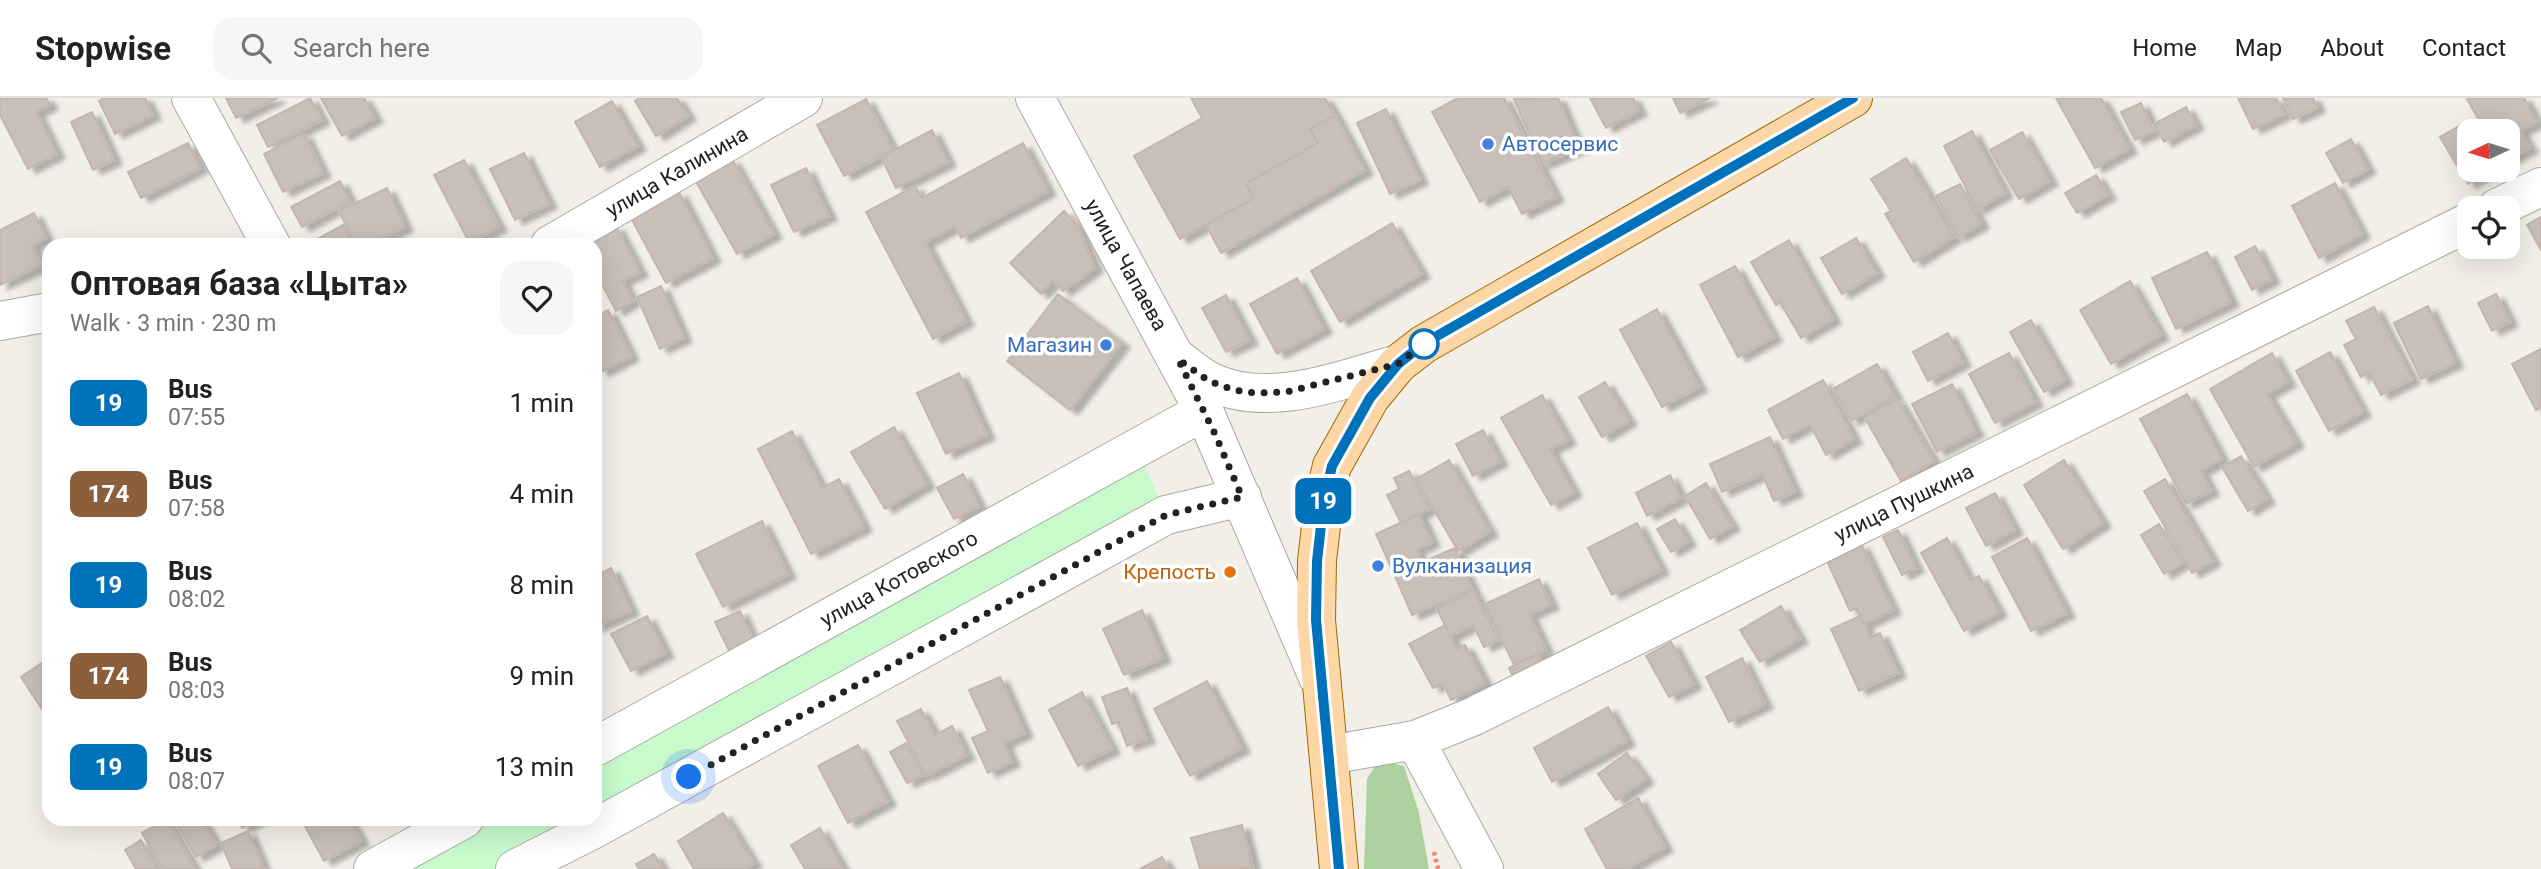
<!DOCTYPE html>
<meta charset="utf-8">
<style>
body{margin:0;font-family:Roboto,sans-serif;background:#f6f6f6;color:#222;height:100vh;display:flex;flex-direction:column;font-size:26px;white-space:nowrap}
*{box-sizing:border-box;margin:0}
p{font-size:23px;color:#767676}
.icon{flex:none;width:38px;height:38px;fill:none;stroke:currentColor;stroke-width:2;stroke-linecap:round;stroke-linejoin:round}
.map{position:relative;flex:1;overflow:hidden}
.details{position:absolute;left:42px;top:140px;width:560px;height:588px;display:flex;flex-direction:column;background:#fff;border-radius:21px;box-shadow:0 7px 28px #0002}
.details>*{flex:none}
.badge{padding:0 14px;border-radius:10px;font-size:24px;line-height:46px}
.needle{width:46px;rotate:266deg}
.fabs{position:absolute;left:2457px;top:21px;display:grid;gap:14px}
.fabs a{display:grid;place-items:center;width:63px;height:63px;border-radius:14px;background:#fff;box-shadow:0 7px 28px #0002;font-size:35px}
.you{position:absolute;width:35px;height:35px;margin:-18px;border:5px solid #fff;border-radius:50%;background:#1a73e8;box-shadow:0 0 0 10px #1a73e833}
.map>.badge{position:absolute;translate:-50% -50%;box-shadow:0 0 0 4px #fff}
.round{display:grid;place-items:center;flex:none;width:74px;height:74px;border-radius:21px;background:#f6f6f6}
.summary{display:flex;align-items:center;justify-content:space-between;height:119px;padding:0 28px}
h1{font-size:33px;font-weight:700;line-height:52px}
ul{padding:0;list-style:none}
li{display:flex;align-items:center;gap:21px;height:91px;padding:0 28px}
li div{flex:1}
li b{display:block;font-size:26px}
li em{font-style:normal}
li .badge{min-width:77px;font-weight:700;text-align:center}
header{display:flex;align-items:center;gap:42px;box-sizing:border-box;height:98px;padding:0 35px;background:#fff;border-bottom:2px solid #e0e0e0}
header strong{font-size:33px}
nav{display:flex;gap:38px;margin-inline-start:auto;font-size:24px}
.search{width:490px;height:63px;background:#f6f6f6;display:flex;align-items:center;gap:18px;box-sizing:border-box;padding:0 24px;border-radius:21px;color:#767676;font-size:26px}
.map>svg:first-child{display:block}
</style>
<header>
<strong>Stopwise</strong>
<div class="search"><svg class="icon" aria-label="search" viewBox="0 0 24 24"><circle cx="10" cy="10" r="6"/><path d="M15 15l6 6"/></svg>Search here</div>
<nav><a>Home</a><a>Map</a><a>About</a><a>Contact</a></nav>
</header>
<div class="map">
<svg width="2541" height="771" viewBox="0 0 2541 771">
<defs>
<filter id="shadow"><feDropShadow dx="8" dy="4.5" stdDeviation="2" flood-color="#0004"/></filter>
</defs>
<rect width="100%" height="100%" fill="#f2efe9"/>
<path fill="#add19e" d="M1390,665l14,3 15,47 10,56h-65l3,-90 8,-13z"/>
<path fill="#c8facc" d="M1137,349l29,68 -651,354h-142l91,-50h131v-72z"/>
<g fill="#c7bfb8" stroke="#c4b6ab" stroke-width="2" filter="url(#shadow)">
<path d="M0,0h46l4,7 -14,7 21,42 -29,15 -28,-54z"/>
<path d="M104,0h41l8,17 -38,19 -16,-33z"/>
<path d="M226,0h52l-42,20z"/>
<path d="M310,0l12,22 -54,27 -11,-22z"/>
<path d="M321,0h43l11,20 -33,18z"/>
<path d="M639,0h38l11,18 -32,20 -21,-35z"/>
<path d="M1191,0h134l10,17 -25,14 8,14 -72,41 8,14 -74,41 -46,-83 68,-38z"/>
<path d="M1458,0h46l52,99 -34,17 -14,-27 -28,15 -48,-90z"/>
<path d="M1558,0l21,50 -37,16 -28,-65z"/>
<path d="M1590,0h43l6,13 -33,17z"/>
<path d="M1673,0h37l-30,15z"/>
<path d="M2056,0h45l28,51 -34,19z"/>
<path d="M2238,0h38l8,16 -31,15z"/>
<path d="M2283,0h30l4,10 -24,11z"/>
<path d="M2469,0h55l13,24 -17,9 10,17 -22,12v-29h-23l-18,-32z"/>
<path d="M866,1l27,51 -49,26 -27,-51z"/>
<path d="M612,3l26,45 -38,21 -25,-45z"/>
<path d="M2141,5l13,28 -19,9 -14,-28z"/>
<path d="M2186,9l10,18 -32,17 -10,-18z"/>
<path d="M1386,11l34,71 -30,14 -33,-71z"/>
<path d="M92,14l22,48 -21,10 -22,-48z"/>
<path d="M1335,17l30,55 -144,83 -15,-28 48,-27 -8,-14 72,-41 -8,-14z"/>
<path d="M2466,24l6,9h-3v39h23l-24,14 -28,-47z"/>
<path d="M932,32l16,32 -52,26 -15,-31z"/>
<path d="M1972,33l33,62 -28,16 -33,-63z"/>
<path d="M2022,34l28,49 -31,18 -29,-49z"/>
<path d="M304,36l19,39 -40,19 -19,-38z"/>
<path d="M2351,41l17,30 -25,14 -17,-30z"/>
<path d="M188,45l12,25 -59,30 -13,-26z"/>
<path d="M1023,45l25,48 -87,47 -6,-12 -30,16 41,79 -33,18 -67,-127 49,-26 7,12z"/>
<path d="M524,55l25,51 -34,16 -25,-51z"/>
<path d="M1906,60l48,79 -40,25 -29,-48 6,-3 -20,-32z"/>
<path d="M732,61l42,75 -37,20 -42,-74z"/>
<path d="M464,62l35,67 -30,15 -35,-67z"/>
<path d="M806,70l23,48 -35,16 -23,-47z"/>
<path d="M2096,77l12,20 -31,18 -12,-20z"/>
<path d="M340,83l10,20 -48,26 -11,-20z"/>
<path d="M2335,85l27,51 -43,24 -27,-52z"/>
<path d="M1960,86l21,40 -23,13 -22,-41z"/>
<path d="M387,90l18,39 -38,18h-12l-16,-34z"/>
<path d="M679,94l34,66 -47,25 -35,-65z"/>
<path d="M1064,113l13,14 18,43 -32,23 -10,-11 -12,14 -31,-31z"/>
<path d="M34,115l12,25 -14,7 10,20 -42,20v-55z"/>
<path d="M2541,119v33l-14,-25z"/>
<path d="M1392,125l30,51 -82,48 -29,-51z"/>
<path d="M343,127l10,20h-40l-1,-3z"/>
<path d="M616,128l24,46 -18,9 11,20 -17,10 -21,-40v-26h-14z"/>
<path d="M1856,140l21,35 -35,21 -21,-36z"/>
<path d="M1789,142l44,79 -32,19 -21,-36 -4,3 -25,-43z"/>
<path d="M2255,148l17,33 -20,11 -17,-33z"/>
<path d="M2207,154l24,50 -55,27 -24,-51z"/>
<path d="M1735,168l39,71 -36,20 -38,-72z"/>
<path d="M1297,180l27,51 -47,25 -27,-50z"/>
<path d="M2130,183l31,54 -50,29 -31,-54z"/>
<path d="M661,188l23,52 -24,11 -23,-52z"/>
<path d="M1058,196l64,49 -52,67 -63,-49z"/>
<path d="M2496,196l14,28 -18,9 -14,-28z"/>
<path d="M1226,197l24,45 -24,12 -24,-44z"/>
<path d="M2428,208l27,57 -34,16 -27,-56z"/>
<path d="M2374,209l38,72 -31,16 -12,-23 -8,5 -17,-32 12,-6 -10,-18z"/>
<path d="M1657,211l42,78 -37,20 -42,-77z"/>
<path d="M608,212l23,46 -30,16 -6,-11v-44z"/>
<path d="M2031,222l34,60 -21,12 -34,-60z"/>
<path d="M1948,235l15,29 -35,19 -15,-29z"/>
<path d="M2541,251v58l-5,3 -24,-46z"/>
<path d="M2330,254l33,60 -34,19 -33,-60z"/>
<path d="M2009,255l26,49 -40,21 -26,-49z"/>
<path d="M2272,255l16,29 -21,12 29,49 -42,24 -44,-78z"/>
<path d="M1877,266l18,32 -44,25 -18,-32z"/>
<path d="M959,275l28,62 -41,19 -29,-61z"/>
<path d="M1823,282l31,59 -28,16 -16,-31 -27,15 -15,-29z"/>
<path d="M1605,284l24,39 -27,16 -23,-40z"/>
<path d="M1952,286l24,48 -39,20 -25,-48z"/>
<path d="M2187,296l35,65 -21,12 10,20 -25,13 -46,-85z"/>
<path d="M1542,297l26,45 -18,9 24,43 -23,13 -50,-87z"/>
<path d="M1897,301l37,62 -33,20 -36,-63z"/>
<path d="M894,329l33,57 -42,25 -34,-57z"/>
<path d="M1483,332l17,31 -27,15 -17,-32z"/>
<path d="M792,333l30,57 17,-9 25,48 -53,27 -53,-105z"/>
<path d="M1770,339l25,55 -21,9 -12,-27 -40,18 -12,-28z"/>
<path d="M2241,358l26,43 -19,12 -26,-44z"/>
<path d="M1449,362l41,72 -32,19 -42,-72z"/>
<path d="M2064,362l39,63 -40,26 -39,-64z"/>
<path d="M1409,373l20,38 -28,14 -14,-28 12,-6 -5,-11z"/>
<path d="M963,376l16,32 -25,13 -17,-31z"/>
<path d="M1670,377l11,23 -34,18 -11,-23z"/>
<path d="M2165,381l48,82 -21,12 -48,-82z"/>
<path d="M1706,385l26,43 -22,13 -25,-43z"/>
<path d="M1995,395l20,37 -29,16 -20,-38z"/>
<path d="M1419,416l13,28 -16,8 6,12 -28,12 -18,-40z"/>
<path d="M1675,421l13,23 -17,10 -14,-23z"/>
<path d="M762,423l26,53 -65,33 -27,-53z"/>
<path d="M1637,425l24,47 -49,25 -24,-47z"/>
<path d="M2159,426l24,39 -19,11 -23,-39z"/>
<path d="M1898,432l18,38 -14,7 -19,-38z"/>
<path d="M1947,440l23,42 9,-4 20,36 -35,19 -43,-78z"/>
<path d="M2027,440l40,75 -36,18 -39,-74z"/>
<path d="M1861,446l32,66 -29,14 -8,-16 -6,3 -23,-50z"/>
<path d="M1455,450l17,41 -60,26 -18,-41z"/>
<path d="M611,470l20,43 -36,16v-51z"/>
<path d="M1539,481l12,26 -22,9 17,36 -32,15 -29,-61z"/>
<path d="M1473,492l26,50 -15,7 -11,-22 -23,11 -13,-27z"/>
<path d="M1781,508l19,33 -40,23 -20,-32z"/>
<path d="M1142,512l21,48 -39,17 -21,-46z"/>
<path d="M740,513l16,35 -24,11 -17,-35z"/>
<path d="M647,518l19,37 -35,18 -20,-37z"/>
<path d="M1860,518l10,21 10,-4 18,40 -39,18 -28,-62z"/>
<path d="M1445,527l12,24 8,-4 20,38 -34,17 -8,-17 -10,5 -24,-44z"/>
<path d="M1671,544l23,42 -25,13 -23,-41z"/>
<path d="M1538,556l9,20 -29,14 -9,-20z"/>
<path d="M49,560v62l-28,-43z"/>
<path d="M1742,560l23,46 -36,18 -23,-45z"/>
<path d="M1000,579l25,56 -21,10 8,19 -24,11 -16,-35 16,-7 -19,-41z"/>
<path d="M1207,583l35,67 -52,28 -36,-67z"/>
<path d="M1127,590l20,51 -20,7 -9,-24 -6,2 -10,-27z"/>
<path d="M1082,594l30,57 -34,17 -29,-56z"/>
<path d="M1608,609l19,34 -75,41 -18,-34z"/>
<path d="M921,611l14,26 17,-9 15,29 -41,21 -29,-55z"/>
<path d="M906,645l17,32 -16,8 -17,-31z"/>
<path d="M858,647l30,56 -40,22 -30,-57z"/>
<path d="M1627,655l19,26 -30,21 -18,-26z"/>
<path d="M1638,700l27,49 -38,22h-20l-22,-40z"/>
<path d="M723,715l31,50 -9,6h-51l-16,-28z"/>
<path d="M167,721l28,50h-32l-21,-36z"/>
<path d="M182,721h19l16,26 -21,12 -20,-34z"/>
<path d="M238,721h21l-17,9z"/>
<path d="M301,721h48l12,22 -37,20z"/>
<path d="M1242,727l11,43 -53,1 -9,-31z"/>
<path d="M820,730l23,41h-38l-14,-24z"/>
<path d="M248,733l16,38h-32l-11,-26z"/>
<path d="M141,742l16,29h-21l-11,-19z"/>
<path d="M654,756l9,15h-24l-3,-5z"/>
<path d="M1162,759l7,12h-29z"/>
</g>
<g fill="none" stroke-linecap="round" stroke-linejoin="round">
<defs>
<g id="minor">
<path d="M191,0l80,147"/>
<path d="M1035,0l169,313 114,266"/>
<path d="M2497,110l44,-21"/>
<path d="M550,147l253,-147"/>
<path d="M0,223l49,-9"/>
<path d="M1178,261c10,7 20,16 31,22 59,29 131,-1 189,-17"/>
<path d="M1415,642l69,129"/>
<path d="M595,649l609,-336"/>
<path d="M1329,657l86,-15 57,-23 997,-495"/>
<path d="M373,771l91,-50"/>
<path d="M515,771l79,-40 572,-314 76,-18"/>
</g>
<path id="major" d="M1339,771l-23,-249 1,-59 7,-62 8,-33 38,-68 28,-34 26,-20 429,-246"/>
</defs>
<use href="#minor" stroke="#a9a9a9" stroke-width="40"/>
<use href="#major" stroke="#a06b00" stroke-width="40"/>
<path stroke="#fa8072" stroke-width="4.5" stroke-dasharray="3.5 3.5" stroke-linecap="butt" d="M1434,754l4,17"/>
<use href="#minor" stroke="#fff" stroke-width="38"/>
<use href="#major" stroke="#fcd6a4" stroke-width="38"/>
</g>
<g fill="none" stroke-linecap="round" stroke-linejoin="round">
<defs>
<path id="line" d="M1339,771l-23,-249 1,-59 7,-62 8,-33 38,-68 28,-34 25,-20 430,-246"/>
</defs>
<use href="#line" stroke="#fff" stroke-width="16"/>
<use href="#line" stroke="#0072bc" stroke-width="10"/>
<path stroke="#222" stroke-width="7" stroke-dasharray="0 12.6" d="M689,679l477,-262 76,-18 -27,-63 -37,-75 31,22 25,9 21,3 31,-1 112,-28 26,-20"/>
</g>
<g fill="#3f7fe0" stroke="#fff" stroke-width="2.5">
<circle cx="1488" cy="46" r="7"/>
<circle cx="1106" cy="247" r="7"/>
<circle cx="1378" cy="468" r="7"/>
</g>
<circle fill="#fff" stroke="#0072bc" stroke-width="3.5" cx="1424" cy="246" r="14"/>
<circle fill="#e8710a" stroke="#fff" stroke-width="2.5" cx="1230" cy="474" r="7"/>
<g text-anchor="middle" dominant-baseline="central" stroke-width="7" stroke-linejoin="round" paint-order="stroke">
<g font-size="21" fill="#366cbe" stroke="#fff" text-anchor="start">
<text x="1502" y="46">Автосервис</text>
<text x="1092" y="247" text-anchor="end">Магазин</text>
<text x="1392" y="468">Вулканизация</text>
</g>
<g font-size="21" fill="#222" stroke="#fff">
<text transform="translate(677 74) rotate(-30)">улица Калинина</text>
<text transform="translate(1126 167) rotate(61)">улица Чапаева</text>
<text transform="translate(1904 405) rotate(-26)">улица Пушкина</text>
<text transform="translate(899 481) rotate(-29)">улица Котовского</text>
</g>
<g font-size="21" fill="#c56008" stroke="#fff" text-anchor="end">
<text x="1216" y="474">Крепость</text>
</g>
</g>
</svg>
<div class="fabs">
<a><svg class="needle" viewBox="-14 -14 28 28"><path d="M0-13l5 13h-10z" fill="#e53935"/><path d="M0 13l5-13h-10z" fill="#767676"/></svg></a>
<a><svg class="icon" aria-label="locate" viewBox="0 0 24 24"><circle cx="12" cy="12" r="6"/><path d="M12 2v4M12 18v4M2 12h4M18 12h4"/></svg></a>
</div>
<div class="you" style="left:689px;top:679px"></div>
<b class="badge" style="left:1323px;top:403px;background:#0072bc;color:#fff">19</b>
<section class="details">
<div class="summary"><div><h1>Оптовая база «Цыта»</h1><p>Walk · 3 min · 230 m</p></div><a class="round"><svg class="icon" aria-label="heart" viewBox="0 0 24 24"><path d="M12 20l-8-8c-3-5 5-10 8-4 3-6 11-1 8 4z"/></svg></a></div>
<ul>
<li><span class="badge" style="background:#0072bc;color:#fff">19</span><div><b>Bus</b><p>07:55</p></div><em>1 min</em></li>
<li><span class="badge" style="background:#8b5e3c;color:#fff">174</span><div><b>Bus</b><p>07:58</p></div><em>4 min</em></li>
<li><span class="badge" style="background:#0072bc;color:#fff">19</span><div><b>Bus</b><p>08:02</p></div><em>8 min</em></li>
<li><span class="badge" style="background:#8b5e3c;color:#fff">174</span><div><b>Bus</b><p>08:03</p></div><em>9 min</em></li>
<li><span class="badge" style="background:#0072bc;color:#fff">19</span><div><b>Bus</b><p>08:07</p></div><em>13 min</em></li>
</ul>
</section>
</div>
